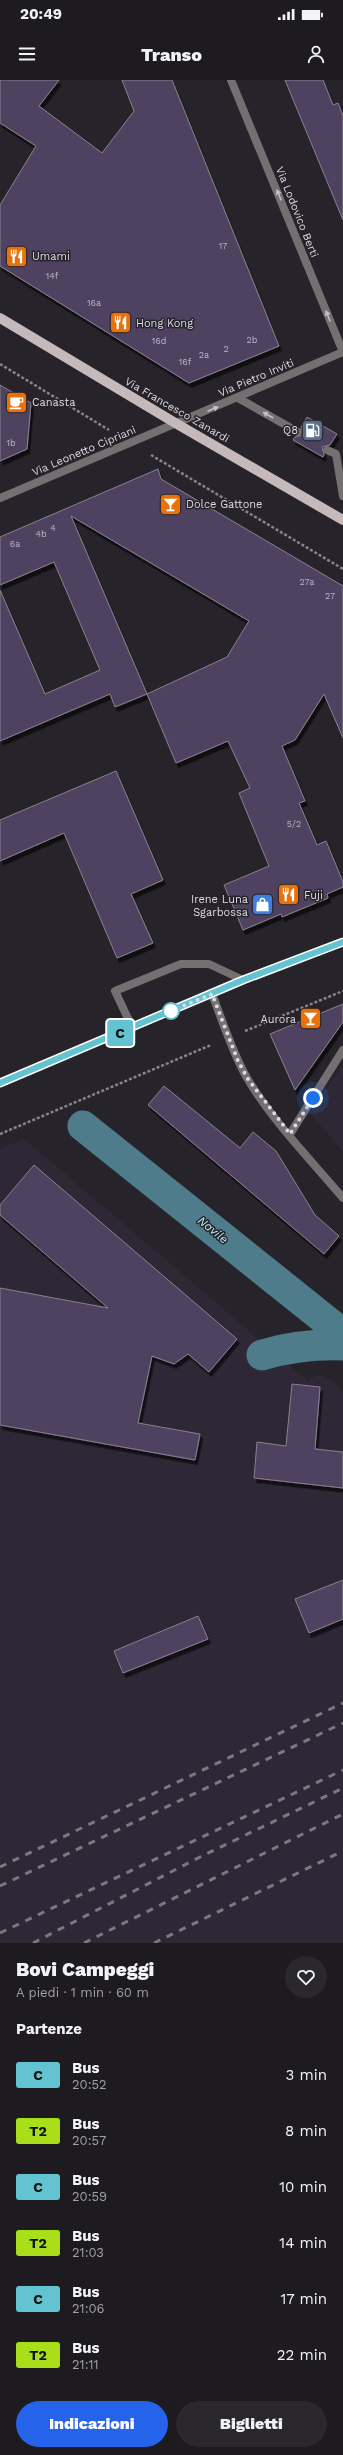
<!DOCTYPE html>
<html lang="it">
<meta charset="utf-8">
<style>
body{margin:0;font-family:"Work Sans",sans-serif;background:#2a272d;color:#f1f3f6;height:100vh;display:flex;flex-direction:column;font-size:15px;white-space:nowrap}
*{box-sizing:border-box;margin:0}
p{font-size:13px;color:#a0a1a5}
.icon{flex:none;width:22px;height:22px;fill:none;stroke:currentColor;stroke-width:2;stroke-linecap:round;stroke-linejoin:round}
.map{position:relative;height:1863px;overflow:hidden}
.details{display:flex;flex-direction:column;background:#1d1a20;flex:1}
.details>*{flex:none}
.badge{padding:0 8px;border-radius:3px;font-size:14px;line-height:26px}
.you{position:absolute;width:20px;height:20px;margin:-10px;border:3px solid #fff;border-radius:50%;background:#1a73e8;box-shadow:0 0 0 6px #1a73e833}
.map>.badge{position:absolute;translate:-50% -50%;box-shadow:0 0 0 2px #fff}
h2{padding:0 16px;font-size:15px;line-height:36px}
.round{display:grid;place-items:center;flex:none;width:42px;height:42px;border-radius:21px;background:#2a272d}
.headline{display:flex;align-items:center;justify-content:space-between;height:68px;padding:0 16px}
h1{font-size:19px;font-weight:800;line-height:30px}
.button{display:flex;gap:8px;margin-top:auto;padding:8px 16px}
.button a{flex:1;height:46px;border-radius:24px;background:#2563eb;color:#fff;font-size:16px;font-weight:800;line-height:46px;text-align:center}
.button a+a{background:#2a272d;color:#f1f3f6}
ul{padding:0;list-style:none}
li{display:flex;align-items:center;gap:12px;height:56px;padding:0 16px}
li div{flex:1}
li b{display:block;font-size:15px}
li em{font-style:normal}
li .badge{min-width:44px;font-weight:700;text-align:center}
.status{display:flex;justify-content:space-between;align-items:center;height:28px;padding:0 20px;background:#1d1a20;direction:ltr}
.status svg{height:11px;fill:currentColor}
header{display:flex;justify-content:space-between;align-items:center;height:52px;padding:0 16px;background:#1d1a20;font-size:18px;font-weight:800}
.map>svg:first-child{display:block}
</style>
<div class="status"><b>20:49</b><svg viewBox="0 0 49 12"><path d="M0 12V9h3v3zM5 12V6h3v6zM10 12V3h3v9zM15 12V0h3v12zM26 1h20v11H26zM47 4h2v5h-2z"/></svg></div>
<header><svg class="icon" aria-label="menu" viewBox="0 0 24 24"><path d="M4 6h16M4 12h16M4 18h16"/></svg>Transo<svg class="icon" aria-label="person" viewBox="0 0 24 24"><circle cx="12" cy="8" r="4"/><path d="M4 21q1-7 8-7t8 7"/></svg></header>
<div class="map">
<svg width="343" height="1863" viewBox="0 0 343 1863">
<defs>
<filter id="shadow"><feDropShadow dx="2.5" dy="4.5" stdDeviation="0" flood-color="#0009"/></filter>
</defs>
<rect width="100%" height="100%" fill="#27232b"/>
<g fill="#2e2836">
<path d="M343,985v87l-33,-39z"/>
<path d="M24,1059l284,242 7,-5h9l9,5 10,11v551h-343v-794z"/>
</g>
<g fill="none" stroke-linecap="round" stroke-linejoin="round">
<g stroke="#4e7c8a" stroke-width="31">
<path d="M83,1046l260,208"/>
<path d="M262,1275c27,-8 53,-11 81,-10"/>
</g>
</g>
<g fill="#504261" stroke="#86828c" fill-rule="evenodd" filter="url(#shadow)">
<path d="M0,0h59l-20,26 63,47 32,-42 -12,-31h50l107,266 -90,37 -189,-117v-61l36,-59 -36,-23z"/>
<path d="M285,0h38l10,25 5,-2 5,13v104z"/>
<path d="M0,305l31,18 -4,46 -27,12z"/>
<path d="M307,337l30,17 -7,11 -8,2 2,8 -1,2 -30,-17 2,-3 8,-2 -2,-8z"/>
<path d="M158,389l3,10 182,107v152l-19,-44 -29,46 -13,6 23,55 -6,2 18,42 9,-4 17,41v5l-16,7 1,4 -46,19 -1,-3 -38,16 -19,-45 45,-19 -30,-73 11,-5 -22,-47 -52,22 -29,-69 -32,13 -5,-13 -110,47v-151l45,104 55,-24 -46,-108 -54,23v-48zM71,436l178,105 -22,36 -80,37z"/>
<path d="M116,691l47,109 -32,14 22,49 -36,15 -53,-125 -64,28v-41z"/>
<path d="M343,924v18l-48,68 -25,-56z"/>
<path d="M164,1006l76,62 13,-16 23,19 39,64 24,21 -15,18 -176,-149z"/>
<path d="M34,1085l203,174 -28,33 -21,-18 -14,10 -22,-8 -14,67 62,11 -5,26 -195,-35v-137l108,20 -108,-93v-10z"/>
<path d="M292,1304l28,3 -5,62 28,3v36l-89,-10 3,-36 29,4z"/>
<path d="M343,1500v39l-34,14 -14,-34z"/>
<path d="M198,1536l10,23 -85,34 -9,-22z"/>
</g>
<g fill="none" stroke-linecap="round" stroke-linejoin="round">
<g stroke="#87848b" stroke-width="2.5" stroke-dasharray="3 2" stroke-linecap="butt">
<path d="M0,284l109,66"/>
<path d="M151,375l192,114"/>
<path d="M245,951l98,-40"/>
<path d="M0,1054l211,-89"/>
</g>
<g stroke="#746f70" stroke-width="8">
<path d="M238,318l60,34"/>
<path d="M327,370l9,4 7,42"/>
<path d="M212,914c11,28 20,58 35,84 26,44 64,82 96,120"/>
<path d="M132,947l-17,-36 66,-27h28l34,16"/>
<path d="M290,1054l53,-84"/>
</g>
<g stroke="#746f70" stroke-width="8">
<path d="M231,0l112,272"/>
<path d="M0,418l343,-146"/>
</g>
<path stroke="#746f70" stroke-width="8" d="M0,1003l243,-103 100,-38"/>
<path stroke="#c5b9bc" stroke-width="10" d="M0,238l177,106 166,96"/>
<g stroke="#7b787f" stroke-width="3" stroke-dasharray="7 7" stroke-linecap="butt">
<path d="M0,1787l343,-164"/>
<path d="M0,1806l343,-163"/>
<path d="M0,1853l343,-163"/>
<path d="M33,1863l167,-86 143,-69"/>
<path d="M84,1863l259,-129"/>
<path d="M154,1863l189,-92"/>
</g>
</g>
<defs><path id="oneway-solid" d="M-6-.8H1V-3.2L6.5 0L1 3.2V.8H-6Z"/></defs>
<g fill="#c3c0c5">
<use href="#oneway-solid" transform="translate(279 115) rotate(-112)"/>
<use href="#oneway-solid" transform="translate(328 236) rotate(-112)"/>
<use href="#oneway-solid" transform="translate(213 329) rotate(-23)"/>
<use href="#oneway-solid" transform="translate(268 335) rotate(-150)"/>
</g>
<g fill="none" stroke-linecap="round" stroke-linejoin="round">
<defs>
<path id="line" d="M0,1003l243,-103 100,-38"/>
</defs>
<use href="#line" stroke="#fff" stroke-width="9"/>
<use href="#line" stroke="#63c3d1" stroke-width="6"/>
<path stroke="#dddbe1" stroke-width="4" stroke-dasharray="0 7.2" d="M171,931l41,-17 26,67 10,18 42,55 23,-36"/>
</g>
<defs>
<symbol id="restaurant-square" viewBox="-11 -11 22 22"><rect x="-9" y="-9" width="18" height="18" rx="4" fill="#e8710a" stroke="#27232b"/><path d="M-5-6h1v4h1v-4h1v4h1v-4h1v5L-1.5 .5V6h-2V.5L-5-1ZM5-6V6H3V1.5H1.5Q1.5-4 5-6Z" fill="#fff"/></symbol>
<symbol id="cafe-square" viewBox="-11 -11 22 22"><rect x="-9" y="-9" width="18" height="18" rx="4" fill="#e8710a" stroke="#27232b"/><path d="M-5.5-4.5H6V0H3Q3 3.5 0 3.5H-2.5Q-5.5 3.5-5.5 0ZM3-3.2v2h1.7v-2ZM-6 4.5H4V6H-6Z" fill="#fff"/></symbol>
<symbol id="fuel-square" viewBox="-11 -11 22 22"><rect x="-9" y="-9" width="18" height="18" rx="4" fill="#5c6f8a" stroke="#27232b"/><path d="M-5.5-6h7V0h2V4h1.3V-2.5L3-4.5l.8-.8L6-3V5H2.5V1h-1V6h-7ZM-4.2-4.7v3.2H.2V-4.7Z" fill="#fff"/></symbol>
<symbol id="bar-square" viewBox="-11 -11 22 22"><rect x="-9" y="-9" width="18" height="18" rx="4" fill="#e8710a" stroke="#27232b"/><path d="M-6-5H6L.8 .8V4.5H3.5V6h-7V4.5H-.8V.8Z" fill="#fff"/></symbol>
<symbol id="shop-square" viewBox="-11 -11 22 22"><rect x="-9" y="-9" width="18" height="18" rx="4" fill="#3f7fe0" stroke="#27232b"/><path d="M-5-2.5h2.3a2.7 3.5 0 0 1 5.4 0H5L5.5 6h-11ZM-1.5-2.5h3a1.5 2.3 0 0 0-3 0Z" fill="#fff"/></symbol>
</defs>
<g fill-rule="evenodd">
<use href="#restaurant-square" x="4" y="164" width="25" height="25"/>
<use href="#restaurant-square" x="108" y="230" width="25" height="25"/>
<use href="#cafe-square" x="4" y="310" width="25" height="25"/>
<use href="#fuel-square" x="300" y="338" width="25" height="25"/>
<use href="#bar-square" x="158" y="412" width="25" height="25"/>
<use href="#restaurant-square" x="276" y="802" width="25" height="25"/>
<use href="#shop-square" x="250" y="812" width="25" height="25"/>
<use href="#bar-square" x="298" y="926" width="25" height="25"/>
</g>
<circle fill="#fff" stroke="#63c3d1" stroke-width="2" cx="171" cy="931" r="8"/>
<g text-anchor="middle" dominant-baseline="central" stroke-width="3" stroke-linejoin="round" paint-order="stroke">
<g font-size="9" fill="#bab5c1">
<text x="223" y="166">17</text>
<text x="52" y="196">14f</text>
<text x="94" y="223">16a</text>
<text x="252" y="260">2b</text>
<text x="159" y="261">16d</text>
<text x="226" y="269">2</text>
<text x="204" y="275">2a</text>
<text x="185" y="282">16f</text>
<text x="11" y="363">1b</text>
<text x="53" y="448">4</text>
<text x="41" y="454">4b</text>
<text x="15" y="464">6a</text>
<text x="307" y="502">27a</text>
<text x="330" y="516">27</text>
<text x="294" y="744">5/2</text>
</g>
<g font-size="11" fill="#dddbe1" stroke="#27232b">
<text transform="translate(297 132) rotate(68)">Via Lodovico Berti</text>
<text transform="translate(256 298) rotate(-23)">Via Pietro Inviti</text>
<text transform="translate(177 330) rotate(30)">Via Francesco Zanardi</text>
<text transform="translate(84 371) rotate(-23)">Via Leonetto Cipriani</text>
</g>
<g font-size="11" fill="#dddbe1" stroke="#27232b" text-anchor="start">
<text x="32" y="176">Umami</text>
<text x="136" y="243">Hong Kong</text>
<text x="32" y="322">Canasta</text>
<text x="298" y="350" text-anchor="end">Q8</text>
<text x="186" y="424">Dolce Gattone</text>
<text x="304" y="815">Fuji</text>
<text x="248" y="819" text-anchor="end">Irene Luna<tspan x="248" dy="13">Sgarbossa</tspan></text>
<text x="296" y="939" text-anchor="end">Aurora</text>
</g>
<g font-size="12" font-style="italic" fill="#bdebf9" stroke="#27232b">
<text transform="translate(213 1150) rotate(39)">Navile</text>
</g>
</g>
</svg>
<div class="you" style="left:313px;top:1018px"></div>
<b class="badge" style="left:120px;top:953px;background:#63c3d1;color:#111">C</b>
</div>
<section class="details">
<div class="headline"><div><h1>Bovi Campeggi</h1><p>A piedi · 1 min · 60 m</p></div><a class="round"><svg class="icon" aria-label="heart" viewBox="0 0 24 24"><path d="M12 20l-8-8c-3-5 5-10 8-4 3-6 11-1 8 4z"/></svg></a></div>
<h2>Partenze</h2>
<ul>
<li><span class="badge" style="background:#63c3d1;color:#111">C</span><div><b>Bus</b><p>20:52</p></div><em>3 min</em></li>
<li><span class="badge" style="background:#aade1a;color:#111">T2</span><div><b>Bus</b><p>20:57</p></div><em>8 min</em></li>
<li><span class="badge" style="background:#63c3d1;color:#111">C</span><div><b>Bus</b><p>20:59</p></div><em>10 min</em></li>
<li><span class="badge" style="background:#aade1a;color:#111">T2</span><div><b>Bus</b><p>21:03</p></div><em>14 min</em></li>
<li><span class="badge" style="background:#63c3d1;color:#111">C</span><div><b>Bus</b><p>21:06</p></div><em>17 min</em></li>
<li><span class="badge" style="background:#aade1a;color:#111">T2</span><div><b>Bus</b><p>21:11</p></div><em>22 min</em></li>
</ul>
<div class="button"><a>Indicazioni</a><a>Biglietti</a></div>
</section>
